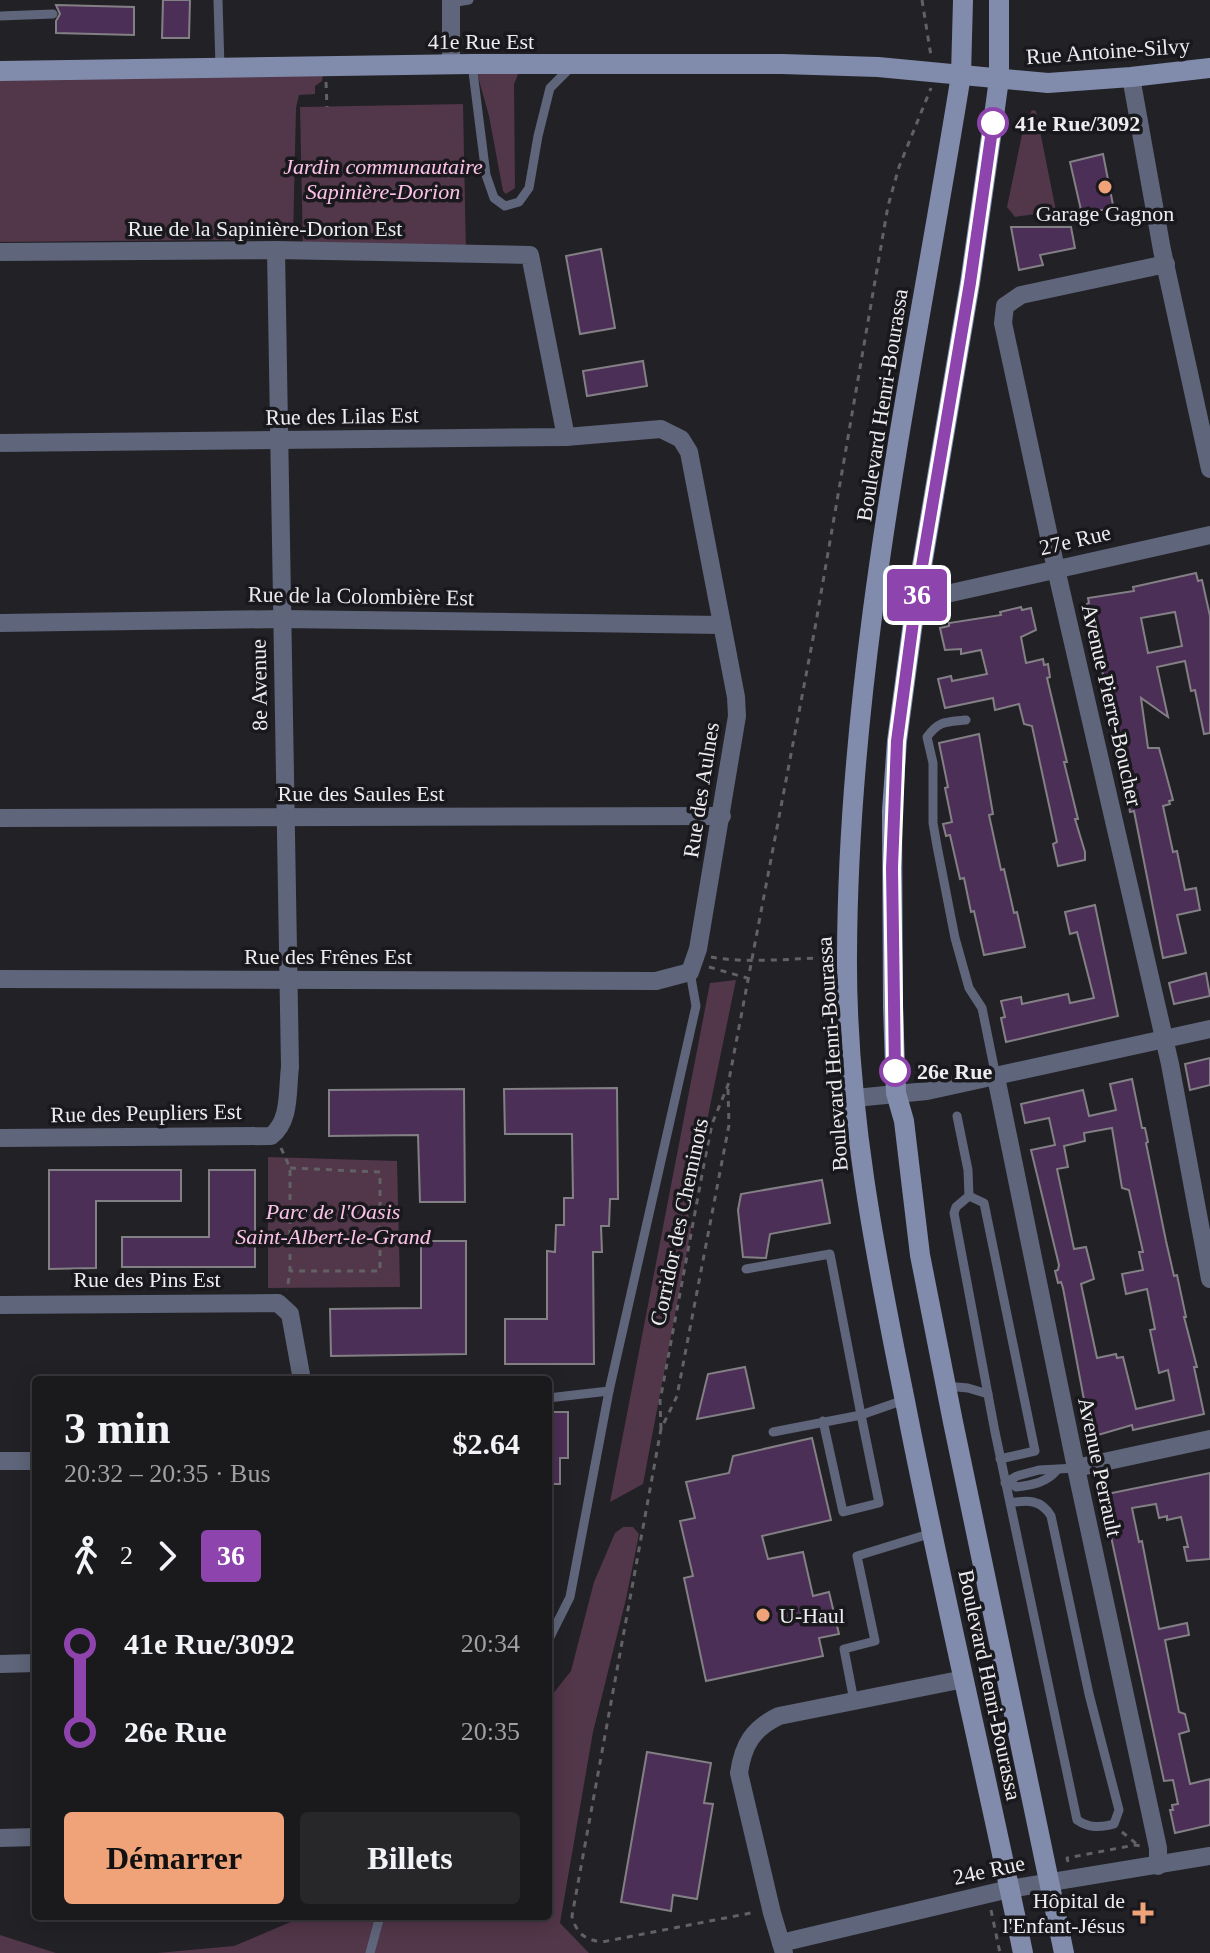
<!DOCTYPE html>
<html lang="fr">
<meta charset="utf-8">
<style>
body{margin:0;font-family:"Times New Roman",serif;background:#272629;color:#f1f3f6;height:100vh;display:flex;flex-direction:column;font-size:30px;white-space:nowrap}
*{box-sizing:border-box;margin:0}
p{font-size:26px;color:#9fa0a3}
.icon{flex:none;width:44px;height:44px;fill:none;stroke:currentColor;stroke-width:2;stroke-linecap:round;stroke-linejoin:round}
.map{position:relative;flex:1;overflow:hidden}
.panel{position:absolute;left:32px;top:1376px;width:520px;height:544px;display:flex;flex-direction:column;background:#1a191c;border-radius:8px;box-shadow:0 4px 20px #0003,0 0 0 2px #38383b}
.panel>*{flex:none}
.badge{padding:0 16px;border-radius:6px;font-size:28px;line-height:52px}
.map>.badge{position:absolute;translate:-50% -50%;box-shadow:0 0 0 4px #fff}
.legs{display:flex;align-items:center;gap:12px;height:88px;padding:0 32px;font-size:26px}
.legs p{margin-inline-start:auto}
.summary{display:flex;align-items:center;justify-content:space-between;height:136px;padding:0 32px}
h1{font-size:44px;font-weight:700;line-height:60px}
.action{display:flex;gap:16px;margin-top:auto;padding:16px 32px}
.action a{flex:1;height:92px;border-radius:8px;background:#f0a278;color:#111;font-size:32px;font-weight:700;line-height:92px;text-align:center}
.action a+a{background:#272629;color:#f1f3f6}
ul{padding:0 32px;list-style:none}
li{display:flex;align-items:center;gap:28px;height:88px;font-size:30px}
li i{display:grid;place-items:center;width:12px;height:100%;margin:0 10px;background:currentColor}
li i::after{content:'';width:20px;height:20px;margin:-10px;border:6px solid;border-radius:50%;background:#1a191c}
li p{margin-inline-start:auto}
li:first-child i{background:linear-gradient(#0000 50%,currentColor 0)}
li:last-child i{background:linear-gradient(currentColor 50%,#0000 0)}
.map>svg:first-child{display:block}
</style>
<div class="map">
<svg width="1210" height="1953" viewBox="0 0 1210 1953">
<rect width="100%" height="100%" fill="#222126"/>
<g fill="#523649">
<path d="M519,72l-5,12 1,104 -9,6 -3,-3 -14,-75 -12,-43z"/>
<path d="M323,74l-1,7 -7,5v8l-16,1 -3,13 -3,131 -293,3v-164z"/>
<path d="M463,104l3,150 -163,-3 -3,-144z"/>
<path d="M1032,110l4,1 20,100 -41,6 -8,-10 17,-82z"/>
<path d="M736,980l-48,233 3,17 -48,254 -33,18 100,-519z"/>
<path d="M268,1157l129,4 3,126 -132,1z"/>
<path d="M623,1527h10l6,7 -13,65 -33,133 -33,191 29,30h-432l77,-7 71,-30h243v-216l23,-29 23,-89 21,-49z"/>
<path d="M0,1935l56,18h-56z"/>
</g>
<g fill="#4c2f56" stroke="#838085" stroke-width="2" fill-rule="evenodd">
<path d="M163,0h27l-1,38h-27z"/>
<path d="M56,5l78,2v28l-78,-2v-12l4,-7z"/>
<path d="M1103,154l11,56h-33l-11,-48z"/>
<path d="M1011,227h60l4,21 -35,7 3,10 -24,5z"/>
<path d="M601,249l14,79 -35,6 -14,-78z"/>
<path d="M643,361l4,25 -60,10 -4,-25z"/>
<path d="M1196,573l2,8 4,-1 8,36v117l-6,1 -9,-44 -4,1 -6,-30 -28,6 11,50 -27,-19 7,50h11l14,52 -4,1 1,3 -7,2 10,46 4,-1 8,39 11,-2 4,22 -23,5 9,38 -23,5 -29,-147 -4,1 -4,-21 4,-1 -9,-48 -2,-6 -2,1 -30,-133 2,-1 -1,-5 46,-7 -1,-4zM1175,612l7,34 -34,7 -7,-35z"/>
<path d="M1021,607l1,3 9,-2 5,22 -15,7 5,26 17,-4 1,6 4,-1 2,13 -3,1 20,84h-3l14,57h-3l10,33v8l-27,6 -5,-22 4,-2 -25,-116 -8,-2 -5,-20 -24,6 -2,-12 -48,10 -7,-29 13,-3 1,5 35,-7 -6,-24 -20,4v-5l-16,1 -5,-22 9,-2v-3l52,-8 -1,-3z"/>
<path d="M979,734l14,80 -4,1 12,55 3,-1 10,44 3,-1 8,35 -41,8 -10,-44 -3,1 -7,-34 -4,1 -10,-44 -4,1 -3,-12 9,-2 -7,-34 3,-1 -9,-44z"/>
<path d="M1095,905l23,111 -112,26 -5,-24 4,-1 -4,-16 20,-4 1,7 46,-10 2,9 24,-5 -17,-66 -7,2 -5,-22z"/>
<path d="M1206,973l4,23 -36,8 -5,-21z"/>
<path d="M1210,1058v27l-20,5 -5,-26z"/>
<path d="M1132,1079l10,49h3l3,14 -2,1 20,98 8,35 3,-1 9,42h-2l13,50h-3l10,47 -71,16 -1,-5 -41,12 -28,-149 -2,-6 -3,1 -3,-12 3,-1 1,-5 -28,-115 24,-5 -6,-27 -24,5 -4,-19 62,-14 6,26 27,-6 -6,-26zM1112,1128l10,60 7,2 14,62h-4l4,18 -21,4 4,20 21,-5 8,40 -5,1 9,43 9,-3 6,30 -38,9 -13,-52 -6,1 -1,-4 -19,4 -16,-74 13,-5 -8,-32 -12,2 -17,-80 11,-2 -4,-21 21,-5 -1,-8z"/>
<path d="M617,1088l1,111h-8l-1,27h-8l1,26h-9l1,112h-89v-45h42v-68l8,1 1,-27h8v-27h9l-1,-64h-67l-1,-45z"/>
<path d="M464,1089l1,113h-45l-2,-67 -89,1v-46z"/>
<path d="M49,1170h132v31h-85v67l-47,1z"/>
<path d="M209,1170h46v97h-133v-30h87z"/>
<path d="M822,1180l8,43 -60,11 -4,24 -23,-1 -5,-47 3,-16z"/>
<path d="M421,1241h45v113l-135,2 -1,-47 91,-1z"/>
<path d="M745,1367l9,41 -57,11 11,-45z"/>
<path d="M548,1412h20v46h-8v26h-12z"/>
<path d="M812,1438l19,82 -69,16 6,23 35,-7 10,44 16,-4 10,42 -20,4 4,18 -117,25 -22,-103 9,-2 -13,-55 15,-3 -9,-36 43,-9 4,-17z"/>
<path d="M1210,1473v86l-23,2 -3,-14h4l-7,-30 -14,3v-4l-8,2 -3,-14 -24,4 7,34 3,-1 17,88 28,-6 2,12 -24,5 14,72 6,2 4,17 -10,3 11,50 20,-5v46l-35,8 -5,-23h3l-1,-5 6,-1 -5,-24 -9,1 -62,-286z"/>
<path d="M647,1752l64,11 -7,40 9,1 -16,95 -24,-4 -2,16 -50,-9z"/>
</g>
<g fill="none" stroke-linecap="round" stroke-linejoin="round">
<g stroke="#626165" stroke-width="3" stroke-dasharray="6 6" stroke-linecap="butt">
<path d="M922,0l9,56"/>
<path d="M326,82l1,25"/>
<path d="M711,957c36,7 82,1 120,1"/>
<path d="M709,967l38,11"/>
<path d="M728,1089l1,36 -52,271 -16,33 -89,487c4,17 13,24 30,26l154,-30"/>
<path d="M281,1148l9,20v103l-3,19"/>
<path d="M290,1168l90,4v99h-90"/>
<path d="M661,1429l-1,-28 44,-237 8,-40 16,-39 87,-457 73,-422 11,-39 32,-79"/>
<path d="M1122,1832l16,13"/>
<path d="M1068,1862l-1,-4 68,-13 7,1"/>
<path d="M991,1910l9,43"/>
</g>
<g stroke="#5f657a" stroke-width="9">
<path d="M218,0l2,67"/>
<path d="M451,3l18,-3"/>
<path d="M0,16l53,-2"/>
<path d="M472,64l14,111 8,23 11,8 14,-4 10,-14 9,-52 12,-48 20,-20"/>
<path d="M966,720c-19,2 -27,0 -39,17l6,26v60l4,23 18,92 14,50 13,20 14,69"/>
<path d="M957,1116l11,54 1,26 -13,11 -2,6 41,219 82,388c12,8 23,8 37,4l5,-14 -30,-116 -38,-178c-10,-17 -24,-16 -41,-13"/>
<path d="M969,1196l15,7 51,248 -35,8"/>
<path d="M746,1269l84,-15 31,161 43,-15"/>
<path d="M946,1386l22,2 20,6"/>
<path d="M548,1398l61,-7"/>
<path d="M773,1432l88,-17 18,88 -36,9 -20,-91"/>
<path d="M1010,1482l6,5c16,-2 30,-4 41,-17"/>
<path d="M1005,1483l12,-7 22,-6 37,-2"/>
<path d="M548,1641l22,-44 39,-206 87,-385 -6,-34"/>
<path d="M854,1701l-10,-52 31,-8 -18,-85 75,-23"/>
<path d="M370,1953l10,-37"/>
</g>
<g stroke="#5f657a" stroke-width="18">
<path d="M451,0v65"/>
<path d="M1131,77l31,173 48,219"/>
<path d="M0,252l276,-2 254,5 36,182"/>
<path d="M1166,264l-145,31 -16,11 -2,17 53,246 114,495 40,215"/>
<path d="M0,443l566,-6 95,-8 20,10 8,13 47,245 1,19 -39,233 -8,23 -34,9 -656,-2"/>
<path d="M951,593l259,-58"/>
<path d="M0,623l282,-4 440,6"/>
<path d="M0,818l722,-2"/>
<path d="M996,1077l80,391 82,380v18"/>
<path d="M855,1098l72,-7 283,-62"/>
<path d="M0,1138l271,-2c20,-15 16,-46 19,-69l-14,-817"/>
<path d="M0,1305l278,-2 12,11 12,66"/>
<path d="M0,1461h36"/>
<path d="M1076,1468l134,-29"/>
<path d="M0,1664l36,-1"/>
<path d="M0,1838l36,-1"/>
<path d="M781,1943l228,-54 201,-33"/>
<path d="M784,1953l-12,-40 -33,-140c4,-28 14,-45 40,-57l185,-37"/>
</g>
<g stroke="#818cac" stroke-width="20">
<path d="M963,0l-2,75c-47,292 -113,584 -114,881 -1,151 28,298 58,445 36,185 80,368 118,552"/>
<path d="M999,0v79l-6,44 -23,160 -55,324 -18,134 -5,70 1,196 3,86 8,28 16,134 33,167 111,531"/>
<path d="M0,71l472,-7h310l96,3 170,16 83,-6 79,-9"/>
</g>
</g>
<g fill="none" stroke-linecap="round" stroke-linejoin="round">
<defs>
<path id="line-1" d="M895,1071l-3,-203 5,-127 18,-134 55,-324 23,-160"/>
</defs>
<use href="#line-1" stroke="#fff" stroke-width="18"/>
<use href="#line-1" stroke="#8e44ad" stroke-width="12"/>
</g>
<g fill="#fff" stroke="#8e44ad" stroke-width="4">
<circle cx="993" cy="123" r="14"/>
<circle cx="895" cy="1071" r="14"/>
</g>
<g fill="#f0a278" stroke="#19181c" stroke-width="3">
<circle cx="1105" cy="187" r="8"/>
<circle cx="763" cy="1615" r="8"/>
<path d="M1139 1901h8v8h8v8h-8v8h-8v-8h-8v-8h8z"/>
</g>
<g text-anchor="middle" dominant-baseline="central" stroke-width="7" stroke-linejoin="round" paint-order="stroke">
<g font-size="22" fill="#edecef" stroke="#19181c">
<text x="481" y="41">41e Rue Est</text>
<text transform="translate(1108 51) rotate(-4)">Rue Antoine-Silvy</text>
<text x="265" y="228">Rue de la Sapinière-Dorion Est</text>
<text transform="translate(882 405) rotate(-81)">Boulevard Henri-Bourassa</text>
<text transform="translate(342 416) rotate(-1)">Rue des Lilas Est</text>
<text transform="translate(1075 540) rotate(-13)">27e Rue</text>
<text transform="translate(361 596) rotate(1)">Rue de la Colombière Est</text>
<text transform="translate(259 685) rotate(-91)">8e Avenue</text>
<text transform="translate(1112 705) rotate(77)">Avenue Pierre-Boucher</text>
<text transform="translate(701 790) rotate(-81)">Rue des Aulnes</text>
<text x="361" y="793">Rue des Saules Est</text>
<text x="328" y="956">Rue des Frênes Est</text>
<text transform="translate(832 1054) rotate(-94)">Boulevard Henri-Bourassa</text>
<text transform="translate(146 1113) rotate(-1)">Rue des Peupliers Est</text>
<text transform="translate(679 1222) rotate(-78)">Corridor des Cheminots</text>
<text x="147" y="1279">Rue des Pins Est</text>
<text transform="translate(1100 1467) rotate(78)">Avenue Perrault</text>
<text transform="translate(990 1685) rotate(78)">Boulevard Henri-Bourassa</text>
<text transform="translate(989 1870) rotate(-12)">24e Rue</text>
</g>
<g font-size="22" font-weight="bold" fill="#edecef" stroke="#19181c" text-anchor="start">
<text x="1015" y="123">41e Rue/3092</text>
<text x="917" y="1071">26e Rue</text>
</g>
<g font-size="22" font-style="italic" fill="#fdc2e8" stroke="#19181c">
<text x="383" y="166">Jardin communautaire<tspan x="383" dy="25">Sapinière-Dorion</tspan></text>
<text x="333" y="1211">Parc de l'Oasis<tspan x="333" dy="25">Saint-Albert-le-Grand</tspan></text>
</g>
<g font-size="22" fill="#edecef" stroke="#19181c">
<text x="1105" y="213">Garage Gagnon</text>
<text x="779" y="1615" text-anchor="start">U-Haul</text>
<text x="1125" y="1900" text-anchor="end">Hôpital de<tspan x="1125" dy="25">l'Enfant-Jésus</tspan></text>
</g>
</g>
</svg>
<b class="badge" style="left:917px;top:595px;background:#8e44ad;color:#fff">36</b>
<section class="panel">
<div class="summary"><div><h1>3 min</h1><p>20:32 – 20:35 · Bus</p></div><b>$2.64</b></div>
<div class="legs"><svg class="icon" aria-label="walk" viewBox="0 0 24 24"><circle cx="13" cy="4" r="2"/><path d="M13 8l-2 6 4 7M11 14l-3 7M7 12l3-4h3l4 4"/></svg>2<svg class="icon" aria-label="forward" viewBox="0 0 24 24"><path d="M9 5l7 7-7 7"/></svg><b class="badge" style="background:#8e44ad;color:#fff">36</b></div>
<ul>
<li><i style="color:#8e44ad"></i><b>41e Rue/3092</b><p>20:34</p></li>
<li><i style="color:#8e44ad"></i><b>26e Rue</b><p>20:35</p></li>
</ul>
<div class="action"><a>Démarrer</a><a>Billets</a></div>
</section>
</div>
